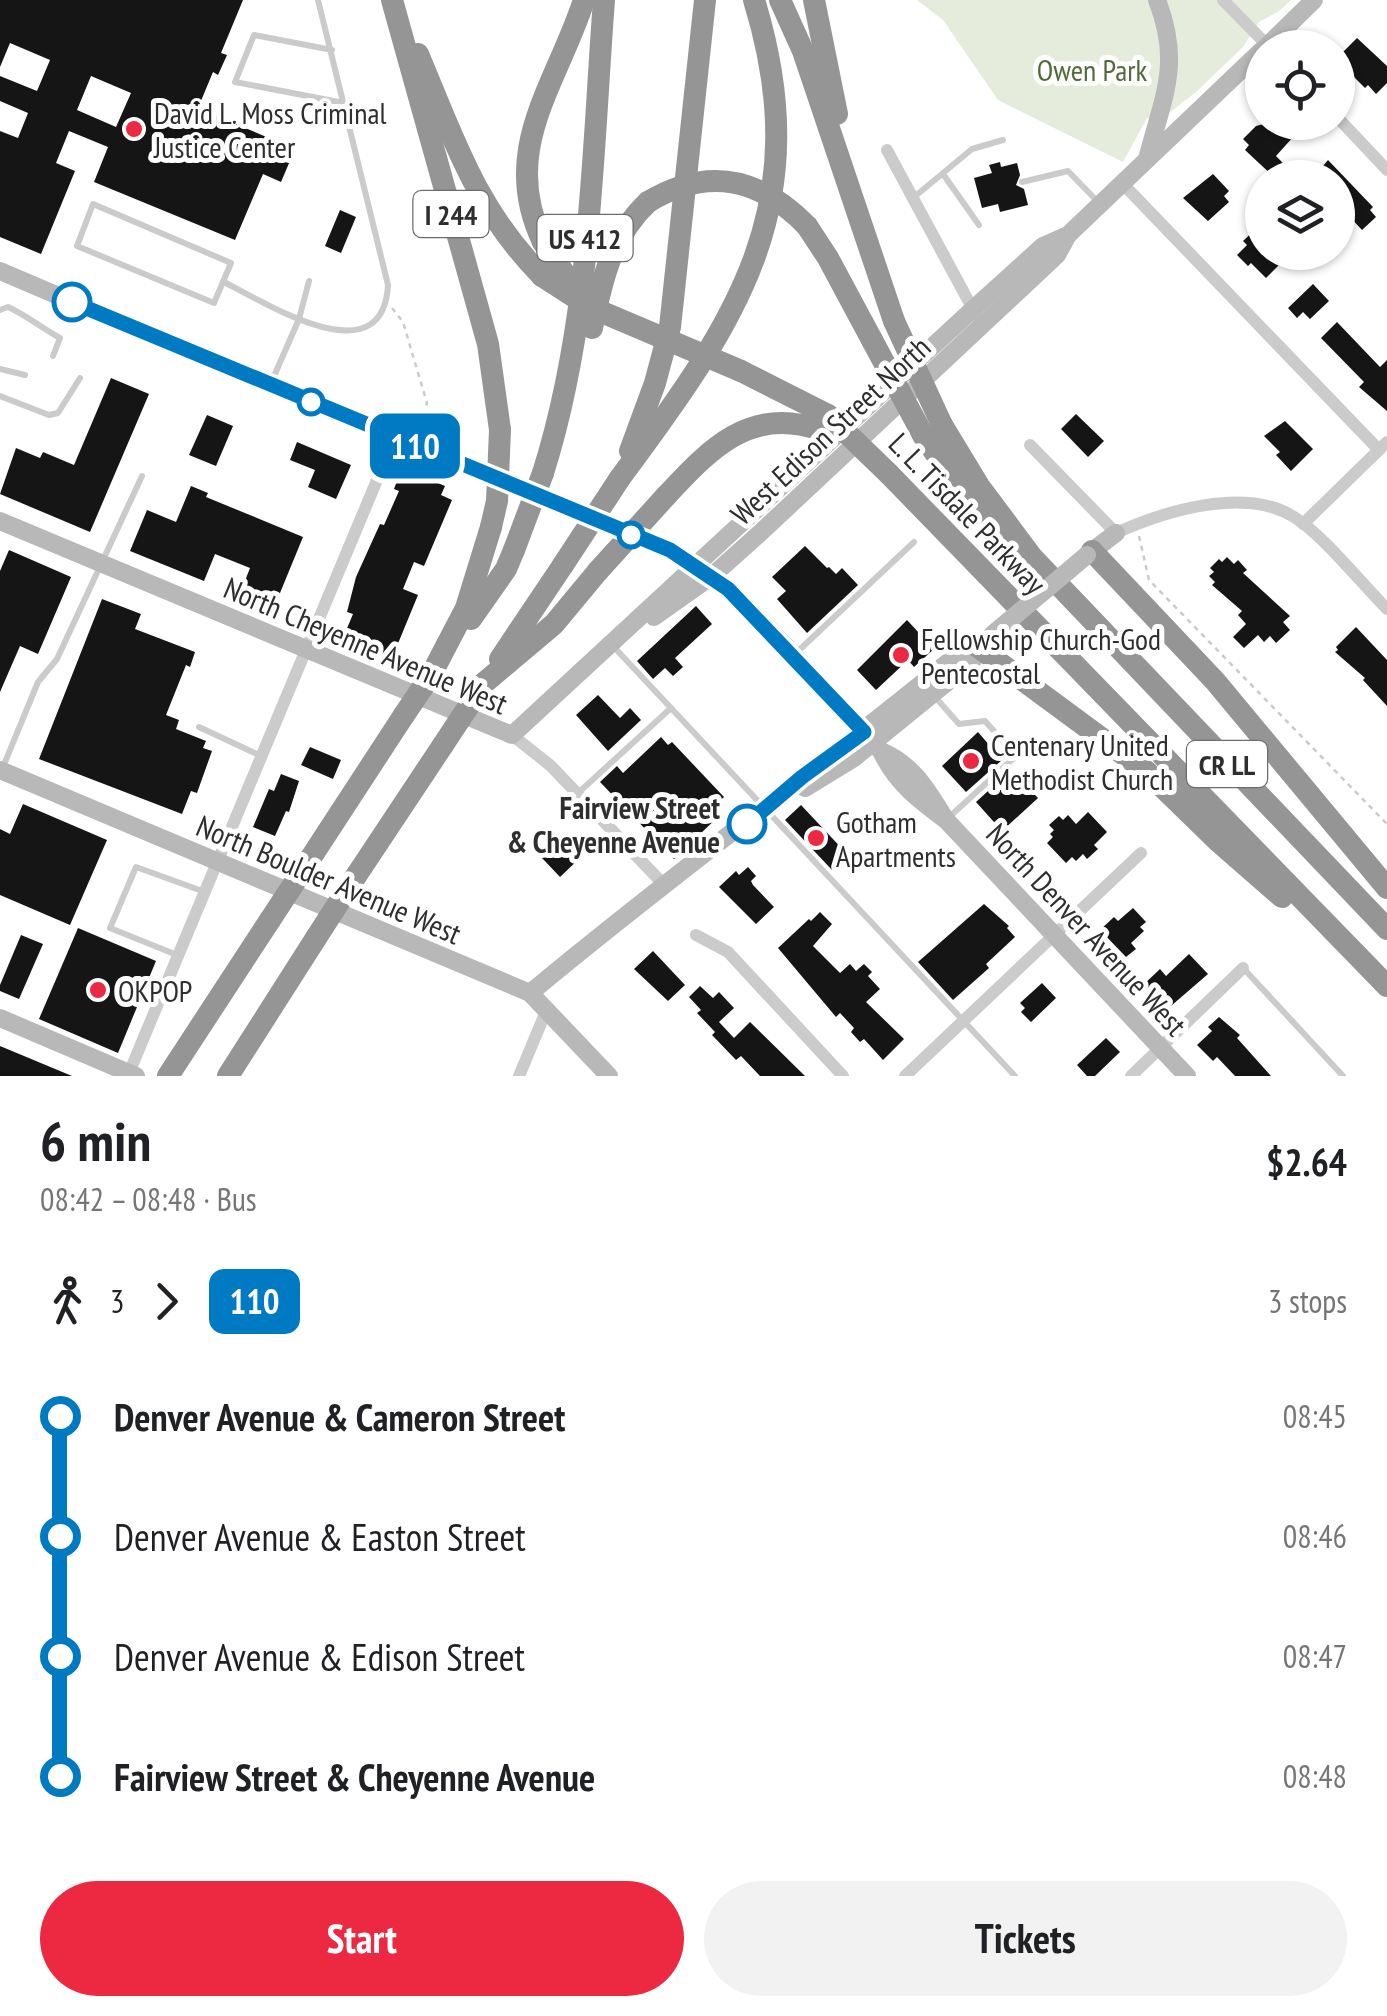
<!DOCTYPE html>
<meta charset="utf-8">
<style>
body{margin:0;font-family:"PT Sans Narrow",sans-serif;background:#f2f2f2;color:#202124;height:100vh;display:flex;flex-direction:column;font-size:38px;white-space:nowrap}
*{box-sizing:border-box;margin:0}
p{font-size:32px;color:#757577}
.icon{flex:none;width:55px;height:55px;fill:none;stroke:currentColor;stroke-width:2;stroke-linecap:round;stroke-linejoin:round}
.map{position:relative;height:1076px;overflow:hidden}
.drawer{display:flex;flex-direction:column;background:#fff;flex:1}
.drawer>*{flex:none}
.badge{padding:0 20px;border-radius:15px;font-size:35px;line-height:65px}
.fabs{position:absolute;left:1245px;top:30px;display:grid;gap:20px}
.fabs a{display:grid;place-items:center;width:110px;height:110px;border-radius:50%;background:#fff;box-shadow:0 2px 8px #0004;font-size:50px}
.map>.badge{position:absolute;translate:-50% -50%;box-shadow:0 0 0 5px #fff}
.legs{display:flex;align-items:center;gap:15px;height:110px;padding:0 40px;font-size:32px}
.legs p{margin-inline-start:auto}
.headline{display:flex;align-items:center;justify-content:space-between;height:170px;padding:0 40px}
h1{font-size:55px;font-weight:700;line-height:75px}
.button{display:flex;gap:20px;margin-top:auto;padding:20px 40px}
.button a{flex:1;height:115px;border-radius:60px;background:#ec2940;color:#fff;font-size:40px;font-weight:700;line-height:115px;text-align:center}
.button a+a{background:#f2f2f2;color:#202124}
ul{padding:0 40px;list-style:none}
li{display:flex;align-items:center;gap:35px;height:120px;font-size:38px}
li i{display:grid;place-items:center;width:15px;height:100%;margin:0 12px;background:currentColor}
li i::after{content:'';width:25px;height:25px;margin:-12px;border:8px solid;border-radius:50%;background:#fff}
li p{margin-inline-start:auto}
li:first-child i{background:linear-gradient(#0000 50%,currentColor 0)}
li:last-child i{background:linear-gradient(currentColor 50%,#0000 0)}
.map>svg:first-child{display:block}
</style>
<div class="map">
<svg width="1387" height="1076" viewBox="0 0 1387 1076">
<rect width="100%" height="100%" fill="#fff"/>
<path fill="#e5ecdb" d="M917,0h374l-12,11 -20,11 -16,25 -47,45 -27,21 -22,5 -24,44 -125,-62 -55,-80z"/>
<g fill="#151515" fill-rule="evenodd">
<path d="M0,0h243l-22,53 6,2 -9,20 -5,-3 -15,36 97,41 -14,33 -18,-8 -28,66 -141,-58 14,-35 -39,-16 -13,32 19,8 -34,83 -41,-17v-106l18,7 10,-25 -28,-12v-25l37,15 13,-31 -40,-17 -10,24zM91,76l40,17 -15,34 -39,-17z"/>
<path d="M1357,38l30,28v17l-11,11 -8,-9 -3,3 -19,-19 4,-4 -10,-10z"/>
<path d="M1271,122h10l13,14 -18,20 9,9 -10,13 -30,-28 4,-5 -6,-6 13,-13z"/>
<path d="M1328,160l45,47 -3,3 6,7 -14,13 -24,-26v-26h-25z"/>
<path d="M1000,162l1,5 16,-4 3,12 -4,10 8,4 4,16 -28,7 -2,-8 -16,4 -8,-30 18,-5 -3,-8z"/>
<path d="M1213,174l16,17 -5,5 5,6 -21,19 -25,-23z"/>
<path d="M340,210l16,7 -15,36 -16,-7z"/>
<path d="M1262,223v29h30l-26,26 -15,-15 -3,3 -11,-11 10,-10 -4,-4z"/>
<path d="M1313,284l16,17 -19,18 -7,-7 -6,6 -9,-10z"/>
<path d="M1337,322l43,45 7,-7v51l-28,-24 5,-5 -43,-44z"/>
<path d="M111,378l38,16 -59,138 -90,-38 16,-46 24,10 3,-6 31,13z"/>
<path d="M1076,414l28,27 -16,16 -27,-28z"/>
<path d="M207,415l26,11 -17,40 -27,-11z"/>
<path d="M1285,421l28,28 -22,22 -15,-16 4,-3 -16,-16z"/>
<path d="M297,442l54,23 -15,34 -28,-12 7,-17 -25,-10z"/>
<path d="M402,468l43,18 -4,9 11,5 -28,66 -10,-4 -11,27 15,6 -26,63 -49,-20 10,-24 -6,-2 9,-35 24,-53 4,1 15,-34 -5,-2z"/>
<path d="M191,486l17,7 -2,4 97,40 -30,73 -34,-14 11,-28 -35,-14 -11,27 -74,-30 17,-41 29,12z"/>
<path d="M805,546l22,22 2,-1 7,7 6,-6 16,17 -51,48 -30,-34 9,-8 -14,-14z"/>
<path d="M9,550l62,27 -33,77 -18,-8 -20,46v-121z"/>
<path d="M1227,557l7,7 4,-4 9,10 -4,3 47,43 -7,6 7,8 -14,13 -6,-7 -6,6 -6,-7 -14,13 -11,-11 13,-13 -8,-9 4,-4 -30,-26 3,-3 -6,-6 5,-4 -4,-4 9,-9 3,3z"/>
<path d="M102,599l39,15 -6,15 60,23 -5,15 -4,-2 -20,50 13,5 -3,9 30,12 -3,7 9,3 -15,42 -6,-2 -9,23 -143,-55z"/>
<path d="M696,606l16,18 -37,34 8,9 -10,9 -8,-8 -12,11 -16,-18z"/>
<path d="M907,620l27,29 -20,18 -6,-7 -32,30 -19,-20z"/>
<path d="M1356,627l31,33v46l-24,-26 2,-2 -30,-26 3,-2 -2,-3z"/>
<path d="M598,695l22,23 10,-10 11,12 -33,31 -32,-36z"/>
<path d="M978,732l24,28 -36,32 -24,-26z"/>
<path d="M661,737l7,8 4,-3 52,55 -10,9 7,8 -47,45 -74,-77 17,-16 6,7z"/>
<path d="M310,747l31,13 -8,19 -32,-14z"/>
<path d="M1011,770l27,28 -36,33 -26,-29z"/>
<path d="M281,774l18,7 -10,31 -3,-1 -11,25 -22,-9 16,-38 5,2z"/>
<path d="M23,804l84,36 -37,85 -70,-30v-66l10,5z"/>
<path d="M801,805l47,50 -16,15 -47,-50z"/>
<path d="M1088,812l19,20 -13,13 4,4 -11,10 -4,-5 -7,7 -4,-4 -6,6 -19,-20 6,-6 -3,-3 4,-4 -5,-5 10,-9 4,4 5,-5 8,9z"/>
<path d="M564,838l17,19 -21,20 -18,-19z"/>
<path d="M748,867l8,9 -5,5 2,4 21,22 -18,17 -37,-37 17,-16 3,4z"/>
<path d="M984,904l25,22 -2,2 8,9 -29,27 3,4 -36,32 -35,-38z"/>
<path d="M1133,908l13,14 -6,5 4,4 -13,12 5,6 -10,8 -26,-27 14,-13 4,4z"/>
<path d="M820,912l12,12 -19,22 27,27 10,-9 6,7 8,-7 8,8 -4,4 12,13 -14,13 38,37 -21,21 -19,-21 -4,3 -9,-10 3,-4 -14,-15 -4,4 -58,-69 31,-29 2,2z"/>
<path d="M78,928l78,33 -38,92 -79,-34z"/>
<path d="M21,935l22,9 -24,55 -19,-8v-6z"/>
<path d="M653,951l32,34 -17,16 -34,-32z"/>
<path d="M1189,954l19,20 -44,38 -23,-25 19,-18 6,7z"/>
<path d="M1042,983l14,15 -25,24 -10,-10 4,-4 -5,-5z"/>
<path d="M700,986l13,12 6,-6 15,16 -15,14 15,16 16,-16 55,54h-45l-19,-20 -5,4 -24,-25 3,-3 -18,-19 4,-3 -12,-13z"/>
<path d="M1219,1017l21,18 -3,3 34,38h-36l-18,-19 -4,4 -16,-16 15,-14 -4,-4z"/>
<path d="M1106,1038l14,14 -25,24h-8l-10,-11z"/>
<path d="M0,1046l72,30h-72z"/>
</g>
<g fill="none" stroke-linecap="round" stroke-linejoin="round">
<g stroke="#cbcbcb" stroke-width="2.5" stroke-dasharray="5 5" stroke-linecap="butt">
<path d="M392,308l11,14 24,81 -11,28"/>
<path d="M1139,536l10,44 238,244"/>
</g>
<g stroke="#cbcbcb" stroke-width="6">
<path d="M332,50l-78,-15 -19,47 109,21"/>
<path d="M943,174l36,51"/>
<path d="M1022,182l46,-11 32,33"/>
<path d="M913,198l59,-49 31,-9"/>
<path d="M93,204l138,59 -17,40 -137,-57z"/>
<path d="M224,282c42,21 159,96 164,3l-70,-285"/>
<path d="M0,310l8,-3c20,9 33,21 52,31l-7,18"/>
<path d="M0,369l25,6"/>
<path d="M271,383l28,-64 10,-38"/>
<path d="M0,396l49,19 9,-2 22,-35"/>
<path d="M613,646l402,430"/>
<path d="M795,654l119,-112"/>
<path d="M935,697l24,27 26,-3 31,35 -69,63"/>
<path d="M199,727l62,29"/>
<path d="M3,767l35,-85 19,-23 85,-183"/>
<path d="M578,793l93,-85"/>
<path d="M177,955l-67,-27 26,-61 69,25"/>
<path d="M1244,969l99,107"/>
</g>
<g stroke="#cbcbcb" stroke-width="12">
<path d="M1223,0l47,48"/>
<path d="M1338,118l49,52"/>
<path d="M887,150l89,165"/>
<path d="M1123,184l256,266"/>
<path d="M1030,445l86,88c49,-22 129,-47 178,-16 28,17 68,67 93,92"/>
<path d="M1303,524l84,-82"/>
<path d="M512,735l39,31 115,121"/>
<path d="M696,935l32,17 115,124"/>
<path d="M129,1073l266,-636"/>
<path d="M519,1076l28,-67"/>
<path d="M905,1076l236,-223"/>
<path d="M1131,1076l112,-108"/>
</g>
<g stroke="#b8b8b8" stroke-width="18">
<path d="M1265,48l49,-48"/>
<path d="M1147,159c16,-62 35,-95 10,-159"/>
<path d="M0,271l176,75"/>
<path d="M191,352l479,198c85,48 144,132 211,201 15,32 38,49 65,69"/>
<path d="M0,521l512,214 460,-425 71,-64 25,-11"/>
<path d="M1087,555l29,-22"/>
<path d="M654,617l58,-41 47,-42 298,-279 11,-20 194,-185"/>
<path d="M881,751c32,13 47,40 65,69l241,256"/>
<path d="M0,770l530,223 79,83"/>
<path d="M805,788l49,-30 118,-96 6,-15"/>
<path d="M530,993c141,-118 291,-226 433,-343l15,-3 9,-8"/>
<path d="M0,1018l136,58"/>
</g>
<g stroke="#959595" stroke-width="22">
<path d="M392,0l96,344 12,86"/>
<path d="M780,0l23,51 91,270"/>
<path d="M814,0l23,114"/>
<path d="M418,54c36,85 57,154 124,222"/>
<path d="M807,226l21,32 44,82"/>
<path d="M543,242c-44,-92 13,-156 41,-242"/>
<path d="M592,328c10,-48 19,-91 56,-126"/>
<path d="M741,371l87,44"/>
<path d="M942,425l37,61 53,71 355,372"/>
<path d="M923,435l51,75 29,28"/>
<path d="M630,451l25,-68 15,-56 35,-327"/>
<path d="M543,473c48,-152 49,-315 61,-473"/>
<path d="M889,474l498,512"/>
<path d="M620,478c118,-159 197,-273 134,-478"/>
<path d="M666,496c43,-46 84,-91 154,-66"/>
<path d="M1092,551l123,130 172,207"/>
<path d="M471,619l35,-50 8,-19"/>
<path d="M978,647l168,124 74,72 62,54"/>
<path d="M500,659l63,-94"/>
<path d="M431,675l35,-67 25,-81"/>
<path d="M484,683l70,-59 44,-53"/>
<path d="M310,859l94,-144"/>
<path d="M354,879l89,-134"/>
<path d="M168,1076l102,-156"/>
<path d="M228,1076l88,-138"/>
</g>
<path stroke="#b8b8b8" stroke-width="18" d="M993,634l94,-79"/>
<g stroke="#959595" stroke-width="22">
<path d="M648,202c60,-36 112,-24 159,24"/>
<path d="M543,242l26,38 13,11"/>
<path d="M542,276l48,31 151,64"/>
<path d="M894,321l48,104"/>
<path d="M872,340l51,95"/>
<path d="M828,415l61,59"/>
<path d="M491,527l6,-26 3,-71"/>
<path d="M514,550l29,-77"/>
<path d="M563,565l57,-87"/>
<path d="M598,571l68,-75"/>
<path d="M404,715l27,-40"/>
<path d="M443,745l41,-62"/>
<path d="M270,920l40,-61"/>
<path d="M316,938l38,-59"/>
</g>
</g>
<g fill="none" stroke-linecap="round" stroke-linejoin="round">
<defs>
<path id="line-1" d="M72,302l598,248 58,39 136,143 -62,45 -55,47"/>
</defs>
<use href="#line-1" stroke="#fff" stroke-width="22"/>
<use href="#line-1" stroke="#007ac2" stroke-width="15"/>
</g>
<g fill="#ec2940" stroke="#fff" stroke-width="4">
<circle cx="134" cy="129" r="10"/>
<circle cx="901" cy="655" r="10"/>
<circle cx="971" cy="761" r="10"/>
<circle cx="816" cy="838" r="10"/>
<circle cx="98" cy="990" r="10"/>
</g>
<g fill="#fff" stroke="#007ac2" stroke-width="5">
<circle cx="72" cy="302" r="18"/>
<circle cx="311" cy="402" r="12"/>
<circle cx="631" cy="535" r="12"/>
<circle cx="747" cy="824" r="18"/>
</g>
<g text-anchor="middle" dominant-baseline="central" stroke-width="10" stroke-linejoin="round" paint-order="stroke">
<g fill="#fff" stroke="#6d6d6d" stroke-width="2.5">
<rect x="413.5" y="191" width="75" height="46" rx="8"/>
<rect x="537.5" y="215" width="95" height="46" rx="8"/>
<rect x="1187" y="741" width="80" height="46" rx="8"/>
</g>
<g font-size="28" font-weight="bold" fill="#2e2e2e">
<text x="451" y="214">I 244</text>
<text x="585" y="238">US 412</text>
<text x="1227" y="764">CR LL</text>
</g>
<g font-size="30" fill="#536b3a" stroke="#fff">
<text x="1092" y="69">Owen Park</text>
</g>
<g font-size="30" fill="#2e2e2e" stroke="#fff" text-anchor="start">
<text x="154" y="112">David L. Moss Criminal<tspan x="154" dy="34">Justice Center</tspan></text>
<text x="921" y="638">Fellowship Church-God<tspan x="921" dy="34">Pentecostal</tspan></text>
<text x="991" y="744">Centenary United<tspan x="991" dy="34">Methodist Church</tspan></text>
<text x="836" y="821">Gotham<tspan x="836" dy="34">Apartments</tspan></text>
<text x="118" y="990">OKPOP</text>
</g>
<g font-size="30" fill="#2e2e2e" stroke="#fff">
<text transform="translate(830 430) rotate(-43)">West Edison Street North</text>
<text transform="translate(968 513) rotate(46)">L. L. Tisdale Parkway</text>
<text transform="translate(366 645) rotate(23)">North Cheyenne Avenue West</text>
<text transform="translate(329 879) rotate(23)">North Boulder Avenue West</text>
<text transform="translate(1087 929) rotate(47)">North Denver Avenue West</text>
</g>
<g font-size="30" font-weight="bold" fill="#2e2e2e" stroke="#fff" text-anchor="end">
<text x="720" y="807">Fairview Street<tspan x="720" dy="34">&amp; Cheyenne Avenue</tspan></text>
</g>
</g>
</svg>
<div class="fabs">
<a><svg class="icon" aria-label="locate" viewBox="0 0 24 24"><circle cx="12" cy="12" r="6"/><path d="M12 2v4M12 18v4M2 12h4M18 12h4"/></svg></a>
<a><svg class="icon" aria-label="layers" viewBox="0 0 24 24"><path d="M12 4l9 5-9 5-9-5zM3 14l9 5 9-5"/></svg></a>
</div>
<b class="badge" style="left:415px;top:446px;background:#007ac2;color:#fff">110</b>
</div>
<section class="drawer">
<div class="headline"><div><h1>6 min</h1><p>08:42 – 08:48 · Bus</p></div><b>$2.64</b></div>
<div class="legs"><svg class="icon" aria-label="walk" viewBox="0 0 24 24"><circle cx="13" cy="4" r="2"/><path d="M13 8l-2 6 4 7M11 14l-3 7M7 12l3-4h3l4 4"/></svg>3<svg class="icon" aria-label="forward" viewBox="0 0 24 24"><path d="M9 5l7 7-7 7"/></svg><b class="badge" style="background:#007ac2;color:#fff">110</b><p>3 stops</p></div>
<ul>
<li><i style="color:#007ac2"></i><b>Denver Avenue &amp; Cameron Street</b><p>08:45</p></li>
<li><i style="color:#007ac2"></i><span>Denver Avenue &amp; Easton Street</span><p>08:46</p></li>
<li><i style="color:#007ac2"></i><span>Denver Avenue &amp; Edison Street</span><p>08:47</p></li>
<li><i style="color:#007ac2"></i><b>Fairview Street &amp; Cheyenne Avenue</b><p>08:48</p></li>
</ul>
<div class="button"><a>Start</a><a>Tickets</a></div>
</section>
